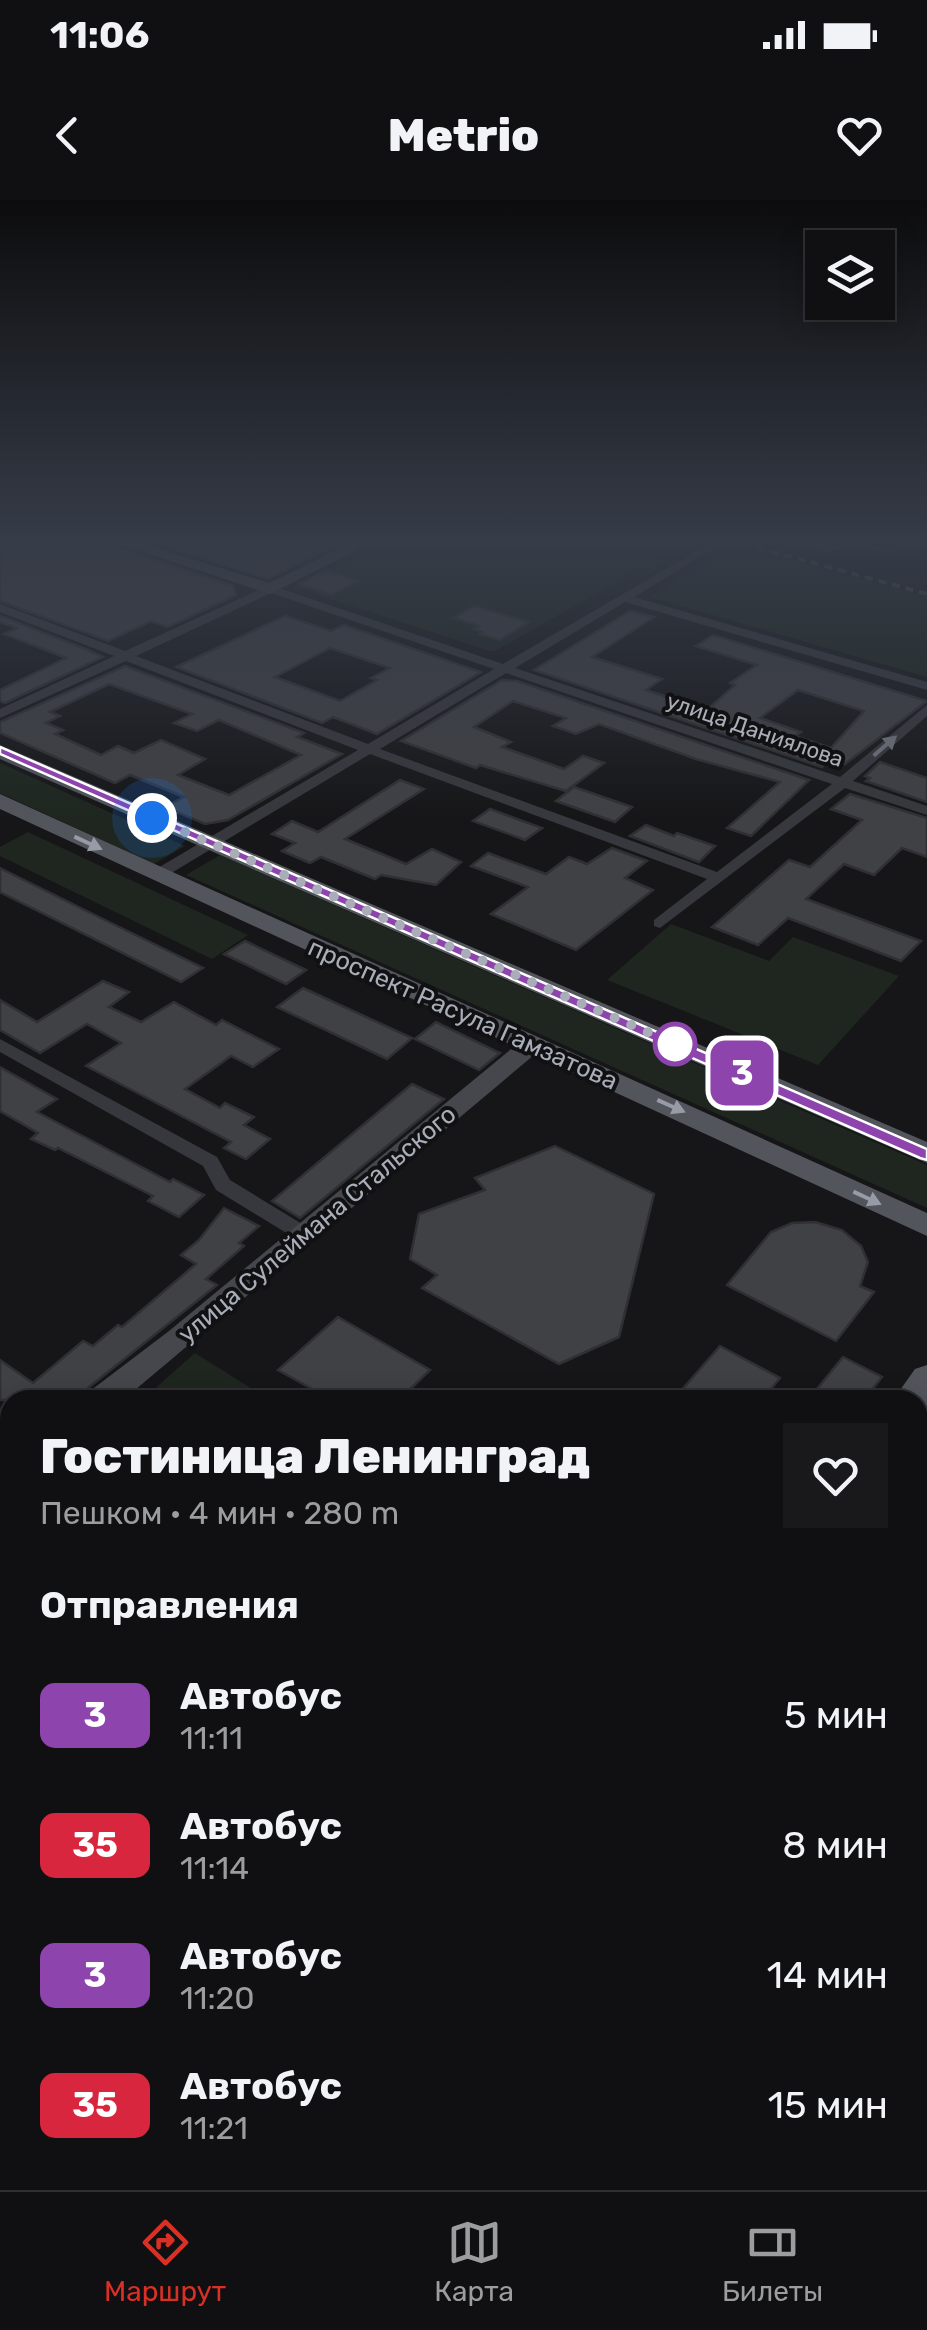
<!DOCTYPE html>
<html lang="ru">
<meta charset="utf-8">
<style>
body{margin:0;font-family:Rubik,sans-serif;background:#19191b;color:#f1f3f6;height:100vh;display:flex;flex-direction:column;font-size:38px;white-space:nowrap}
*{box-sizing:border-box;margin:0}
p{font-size:32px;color:#9c9d9f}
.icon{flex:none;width:55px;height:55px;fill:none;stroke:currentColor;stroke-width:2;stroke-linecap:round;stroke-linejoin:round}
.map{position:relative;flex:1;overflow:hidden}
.side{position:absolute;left:0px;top:1190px;width:928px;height:800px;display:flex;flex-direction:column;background:#101012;border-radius:30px 30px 0 0;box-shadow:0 5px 25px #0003,0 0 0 2px #303032}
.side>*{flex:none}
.badge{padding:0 20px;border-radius:15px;font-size:35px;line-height:65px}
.tools{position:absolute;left:805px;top:30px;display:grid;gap:20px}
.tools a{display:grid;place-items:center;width:90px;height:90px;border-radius:0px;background:#101012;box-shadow:0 5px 25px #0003,0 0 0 2px #303032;font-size:50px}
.you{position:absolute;width:50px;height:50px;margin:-25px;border:8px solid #fff;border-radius:50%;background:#1a73e8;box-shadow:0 0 0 15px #1a73e833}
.map>.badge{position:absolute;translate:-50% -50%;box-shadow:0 0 0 5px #fff}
h2{padding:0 40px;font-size:38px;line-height:90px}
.round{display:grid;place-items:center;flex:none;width:105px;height:105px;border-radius:0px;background:#19191b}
.headline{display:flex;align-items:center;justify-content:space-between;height:170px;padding:0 40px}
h1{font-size:48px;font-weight:800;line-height:75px}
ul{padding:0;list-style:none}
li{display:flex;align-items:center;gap:30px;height:130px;padding:0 40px}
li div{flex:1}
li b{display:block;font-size:38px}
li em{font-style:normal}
li .badge{min-width:110px;font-weight:700;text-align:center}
.status{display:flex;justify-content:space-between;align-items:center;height:70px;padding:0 50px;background:#101012;direction:ltr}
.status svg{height:28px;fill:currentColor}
header{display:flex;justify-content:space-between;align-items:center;height:130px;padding:0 40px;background:#101012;font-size:45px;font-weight:800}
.menu{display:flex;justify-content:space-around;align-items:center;height:140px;border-top:2px solid #303032;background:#101012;font-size:28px;color:#9c9d9f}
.menu a{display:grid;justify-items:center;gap:5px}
.menu .current{color:#d93025}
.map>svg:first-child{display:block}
</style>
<div class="status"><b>11:06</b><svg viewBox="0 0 49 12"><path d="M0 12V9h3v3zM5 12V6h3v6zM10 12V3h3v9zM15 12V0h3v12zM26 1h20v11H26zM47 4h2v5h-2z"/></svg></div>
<header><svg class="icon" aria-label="back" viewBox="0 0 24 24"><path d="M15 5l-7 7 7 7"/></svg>Metrio<svg class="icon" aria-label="heart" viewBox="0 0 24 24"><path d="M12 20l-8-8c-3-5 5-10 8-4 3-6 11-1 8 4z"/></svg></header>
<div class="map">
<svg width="927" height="1990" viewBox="0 0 927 1990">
<rect width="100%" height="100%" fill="#161618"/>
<g fill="#1e261f">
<path d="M395,340h296l-32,19 8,3 -26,16 -9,-2 3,-4 -142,80 -199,-65z"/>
<path d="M736,344l191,53v80l-277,-80z"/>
<path d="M0,563l185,83 -31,18 -154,-71z"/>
<path d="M28,632l220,103 -36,24 -212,-103v-9z"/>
<path d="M220,655l707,310v43l-741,-333z"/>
<path d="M671,724l98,37 24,-24 106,39 -81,89 -211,-85z"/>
<path d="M195,1153l75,47h-128z"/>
</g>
<g fill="#404145" stroke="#303034" stroke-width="2.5" fill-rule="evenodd">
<path d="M0,340l105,3 128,43 3,9 -68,32 -17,-6 -43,20 -108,-40z"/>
<path d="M145,340h126l15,5 11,-5h51l-80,39z"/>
<path d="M326,370l33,11 -28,14 -32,-11z"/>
<path d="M474,406l55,16 -29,18 -21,-6 3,-2 -8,-3 5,-3 -26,-8z"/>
<path d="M630,411l24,6 -62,40 70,22 -16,11 61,20 28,-25 -5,-2 27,-18 -61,-19 17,-11 214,66 -82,63 -15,-5 -8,8 -288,-97zM798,490l66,21 -33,37 -36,-12 6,-4 -41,-14z"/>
<path d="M0,416l88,34 15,7 -98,46 -5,-2v-11l66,-32 -62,-24 13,-6 -17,-6z"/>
<path d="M285,416l46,15 13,-6 137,47 -104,62 -44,-17 -11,6 -146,-56zM330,448l60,20 -19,10 6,2 -37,21 -65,-24z"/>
<path d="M125,466l179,67 -7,4 45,17 -114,66 -23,4 -40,-17 19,-10 -54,-22 -15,8 -115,-50v-11zM109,484l83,30 -18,9 23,8 22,-11 82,35 -72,40 -51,-20 27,-16 -44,-19 -27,13 -16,-7 -17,9 -46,-21 8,-4 -17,-7 14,-7 -10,-4z"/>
<path d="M502,480l15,1 292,99 -58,56 -24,-8 53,-46 -84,-23 -97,-35 -23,10 -23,-8 13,-8 -53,-17 -39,26 37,15 -9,5 62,22 19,-13 21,7 -38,28 -86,-26 -4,3 -75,-27z"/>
<path d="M880,562l47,16v24l-61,-21 4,-3 -5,-2z"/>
<path d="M400,580l24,9 -79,50 61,25 26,-15 29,13 -25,23 -55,-10 -6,4 -54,-22 -11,6 -28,-12 13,-8 -23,-9 20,-13 26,11z"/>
<path d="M574,587l58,20 -17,15 -59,-21z"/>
<path d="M850,594l77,24v39l-25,-9 -28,27 -30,-11 -38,35 115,42 -20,20 -113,-43 -30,27 -46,-18 77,-67 21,7 52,-47 -31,-11z"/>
<path d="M490,609l52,19 -17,12 -52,-19z"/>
<path d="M646,625l28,11 3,-3 38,13 -16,16 -69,-26z"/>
<path d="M612,648l35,13 -22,17 28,12 -77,60 -85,-36 37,-27 -57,-21 17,-13 58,21 23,-17 18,7z"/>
<path d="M0,668l109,54 94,46 -22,14 -181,-90z"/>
<path d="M245,741l61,29 -20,14 -62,-30z"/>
<path d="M103,781l26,11 -20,15 32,15 33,-20 42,23 6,-5 57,29 -26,18 -22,-11 -46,33 35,19 5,-5 29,14 -10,8 26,14 -24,20 -22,-11 7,-6 -145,-76 35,-23 -34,-19 -47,29 -40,-23v-30l37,22z"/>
<path d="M303,788l109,50 -25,21 -110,-52z"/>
<path d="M436,822l64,31 -21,17 -64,-31z"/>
<path d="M0,867l57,32 -20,13 133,70 3,-3 31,16 -25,22 -31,-16 5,-5 -95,-48 -3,2 -24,-11 7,-6 -38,-22z"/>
<path d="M412,884l32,15 -144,119 -28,-17z"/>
<path d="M555,946l99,48 -35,143 -60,27 -137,-76 15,-13 -27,-16 9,-45 66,-24 -10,-12z"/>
<path d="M224,1008l35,18 -20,17 5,3 -38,33 11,6 -129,103 -9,12h-79v-40l33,23 50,-42 10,5 25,-21 4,2 74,-63 -15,-9 18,-15z"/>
<path d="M815,1022l27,8 19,16 7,16 -8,24 14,6 -38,49 -109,-56 44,-53 21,-9z"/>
<path d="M338,1117l92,53 -31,30h-67l-54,-30z"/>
<path d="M720,1146l60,32 -18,22h-89z"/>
<path d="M843,1157l39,20 -18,23h-56z"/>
</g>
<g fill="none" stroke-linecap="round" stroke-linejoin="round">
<g fill="#37383d" fill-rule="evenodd">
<path d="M783,340h20l21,6 34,-6 39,11 -6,3 -36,-8 -31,6z"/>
<path d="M712,342l6,3 -2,2 -82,50 293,85v8l-302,-88 -110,66 325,109 87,-72v11l-74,65 74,25v9l-82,-27 -185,140 -6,-2v-6l53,-41 -337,-125 -207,124h-12v-6l207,-122 -232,-89 -126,57v-9l114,-53 -114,-44v-8l125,47 145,-66 233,79zM271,393l223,76 -126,75 -232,-88zM506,473l326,111 -115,88 -337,-123z"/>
<path d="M0,839l217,118 13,23 82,50 3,5 -3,5h-14l-82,-50 -13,-24 -203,-114z"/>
<path d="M918,1357l9,4v23l-9,-4z"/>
<path d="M0,1877l10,4v38l-10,-4z"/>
<path d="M69,1980h40l4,10h-39z"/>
</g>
<g fill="#45474d" fill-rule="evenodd">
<path d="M107,340h24l138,43 88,-43h20l-107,54z"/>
<path d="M531,837l12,8 -3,5 -417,350h-38l5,-9 79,-60 353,-291z"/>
<path d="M0,1249l10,3v34l-10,3z"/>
<path d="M918,1906l9,3v48l-9,-4z"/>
</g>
<g fill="#53555c" fill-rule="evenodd">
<path d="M0,545l927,397v21l-927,-404z"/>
<path d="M0,594l927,419v23l-927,-427z"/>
<path d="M927,1165v72l-9,3v-40h-25l22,-31z"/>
<path d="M326,1980h90l-4,10h-90z"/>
</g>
<path stroke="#4a4c52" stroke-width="4" stroke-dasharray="8 6" stroke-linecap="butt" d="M730,340l197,54"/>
</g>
<defs><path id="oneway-solid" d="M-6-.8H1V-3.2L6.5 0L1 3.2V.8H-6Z" transform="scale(2.5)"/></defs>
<use fill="#757881" href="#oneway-solid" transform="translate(885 546) rotate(-41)"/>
<g fill="#979ba6">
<use href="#oneway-solid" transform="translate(88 643) rotate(25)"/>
<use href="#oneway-solid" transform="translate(671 906) rotate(24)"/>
<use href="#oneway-solid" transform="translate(867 998) rotate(25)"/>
</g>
<linearGradient id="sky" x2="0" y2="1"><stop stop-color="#0c0c0d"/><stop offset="0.55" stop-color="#363c48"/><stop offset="1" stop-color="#363c48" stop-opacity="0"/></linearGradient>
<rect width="927" height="619" fill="url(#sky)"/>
<path fill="#8e44ad" stroke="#fff" stroke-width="2.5" d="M0,547l927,402v11l-7,-2 -920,-404z"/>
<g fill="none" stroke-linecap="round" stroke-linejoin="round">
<path stroke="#a8adb8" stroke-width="10" stroke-dasharray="0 18" d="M152,618l530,229 -7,-3"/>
</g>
<circle fill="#fff" stroke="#8e44ad" stroke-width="5" cx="675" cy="844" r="20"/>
<g text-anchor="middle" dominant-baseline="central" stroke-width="8" stroke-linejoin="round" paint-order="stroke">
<g font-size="22" fill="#a8adb8" stroke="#111113">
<text transform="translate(755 530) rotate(19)">улица Даниялова</text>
</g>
<g font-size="25" fill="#a8adb8" stroke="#111113">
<text transform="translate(463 814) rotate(24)">проспект Расула Гамзатова</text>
<text transform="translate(317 1024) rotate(-40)">улица Сулеймана Стальского</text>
</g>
</g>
</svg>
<div class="tools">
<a><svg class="icon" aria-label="layers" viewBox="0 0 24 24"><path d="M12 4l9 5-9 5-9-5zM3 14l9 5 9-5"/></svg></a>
</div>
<div class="you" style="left:152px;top:618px"></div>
<b class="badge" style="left:742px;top:873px;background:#8e44ad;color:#fff">3</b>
<section class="side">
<div class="headline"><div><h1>Гостиница Ленинград</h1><p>Пешком · 4 мин · 280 m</p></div><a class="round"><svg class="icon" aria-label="heart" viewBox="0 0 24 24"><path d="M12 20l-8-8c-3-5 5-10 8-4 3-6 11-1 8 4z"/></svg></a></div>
<h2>Отправления</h2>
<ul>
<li><span class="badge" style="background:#8e44ad;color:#fff">3</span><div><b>Автобус</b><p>11:11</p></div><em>5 мин</em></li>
<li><span class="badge" style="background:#d7263d;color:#fff">35</span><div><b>Автобус</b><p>11:14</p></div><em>8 мин</em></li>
<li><span class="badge" style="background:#8e44ad;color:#fff">3</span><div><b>Автобус</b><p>11:20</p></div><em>14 мин</em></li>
<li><span class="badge" style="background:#d7263d;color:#fff">35</span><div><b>Автобус</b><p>11:21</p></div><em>15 мин</em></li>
</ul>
</section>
</div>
<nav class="menu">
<a class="current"><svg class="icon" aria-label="directions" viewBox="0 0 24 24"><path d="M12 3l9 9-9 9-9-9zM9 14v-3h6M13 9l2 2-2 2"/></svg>Маршрут</a>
<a><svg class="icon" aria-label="map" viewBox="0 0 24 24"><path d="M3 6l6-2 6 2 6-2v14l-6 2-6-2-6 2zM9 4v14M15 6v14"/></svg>Карта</a>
<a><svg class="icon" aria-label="tickets" viewBox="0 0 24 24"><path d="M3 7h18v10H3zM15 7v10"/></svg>Билеты</a>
</nav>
